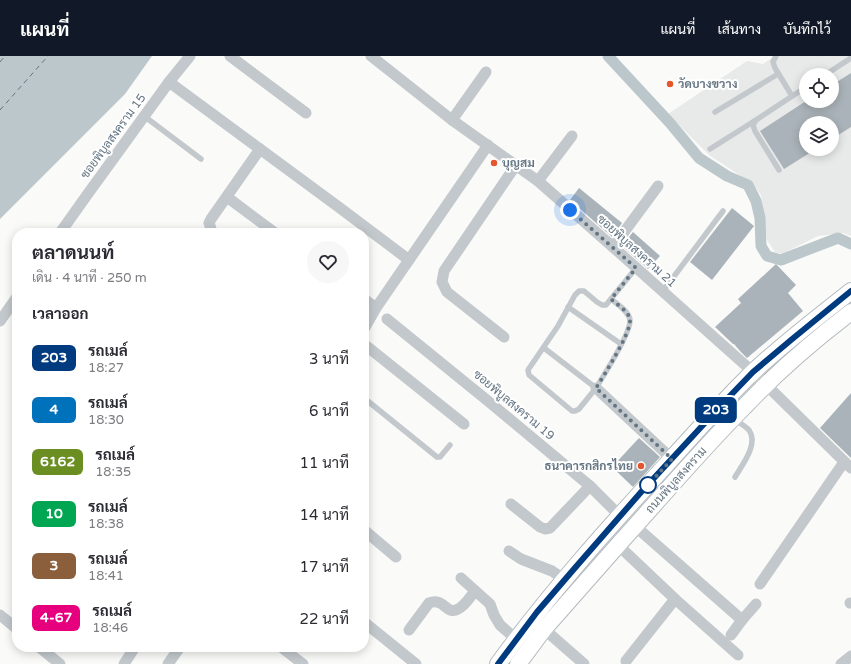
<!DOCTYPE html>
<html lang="th">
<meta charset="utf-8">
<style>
body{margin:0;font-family:"Varela Round",Sarabun,sans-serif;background:#f7f7f7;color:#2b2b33;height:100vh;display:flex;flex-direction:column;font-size:15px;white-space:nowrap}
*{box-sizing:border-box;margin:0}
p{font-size:13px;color:#7c7c81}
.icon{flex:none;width:22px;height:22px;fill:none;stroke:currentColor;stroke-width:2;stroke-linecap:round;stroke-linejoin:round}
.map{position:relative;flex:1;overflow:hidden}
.sheet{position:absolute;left:12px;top:172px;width:357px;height:424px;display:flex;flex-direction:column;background:#fff;border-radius:16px;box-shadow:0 2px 10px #0003}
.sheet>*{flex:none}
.badge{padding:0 8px;border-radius:6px;font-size:14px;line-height:26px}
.controls{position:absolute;left:799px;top:12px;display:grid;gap:8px}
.controls a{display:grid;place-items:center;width:40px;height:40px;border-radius:50%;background:#fff;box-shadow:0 2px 10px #0003;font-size:20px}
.you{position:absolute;width:20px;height:20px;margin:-10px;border:3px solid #fff;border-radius:50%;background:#1a73e8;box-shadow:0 0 0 6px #1a73e833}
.map>.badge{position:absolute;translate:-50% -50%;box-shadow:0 0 0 2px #fff}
h2{padding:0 20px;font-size:15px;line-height:36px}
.round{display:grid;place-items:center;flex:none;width:42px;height:42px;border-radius:21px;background:#f7f7f7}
.overview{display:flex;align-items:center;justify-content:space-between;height:68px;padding:0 20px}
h1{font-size:19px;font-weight:700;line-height:30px}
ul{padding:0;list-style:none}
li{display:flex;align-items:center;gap:12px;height:52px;padding:0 20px}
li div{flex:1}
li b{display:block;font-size:15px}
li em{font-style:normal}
li .badge{min-width:44px;font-weight:700;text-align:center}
header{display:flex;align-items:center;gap:24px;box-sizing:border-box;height:56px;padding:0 20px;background:#111827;color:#fff}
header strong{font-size:19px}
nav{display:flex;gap:22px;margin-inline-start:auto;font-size:14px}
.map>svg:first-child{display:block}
</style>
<header>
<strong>แผนที่</strong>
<nav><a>แผนที่</a><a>เส้นทาง</a><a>บันทึกไว้</a></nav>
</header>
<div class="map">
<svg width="851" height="608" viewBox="0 0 851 608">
<rect width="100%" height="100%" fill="#fafaf8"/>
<path fill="#e8e9e9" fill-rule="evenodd" d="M775,0h76v180l-8,-3 -25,3 -36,18 -7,-2 -8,-12 -6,-45 -8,-11 -44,-29 -41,-41 79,-53 16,3zM806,19h26v26h-26zM806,67h26v26h-26z"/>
<path fill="#bbc7cb" d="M0,0h152l-27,38 -125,125z"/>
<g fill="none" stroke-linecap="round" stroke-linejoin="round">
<path stroke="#bbc7cb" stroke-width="11" d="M608,0l62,67 29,35 28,18 21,9 8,16 4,17 1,28 6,10 14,4 57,-22 13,6"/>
<g stroke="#60757c" stroke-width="1" stroke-dasharray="5 4" stroke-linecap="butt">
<path d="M0,6l5,-6"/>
<path d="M0,54l48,-54"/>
</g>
</g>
<g fill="#aab3b9">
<path d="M851,17v54l-19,12v-16h-26v26h10l-32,20 -24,-38 46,-30h26v-16z"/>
<path d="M579,132l43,35 -10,14 -42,-37z"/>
<path d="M732,152l22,18 -42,54 -22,-18z"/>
<path d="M633,176l27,24 -12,13 -26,-23z"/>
<path d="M776,208l20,21 -8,8 15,18 -56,47 -7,-7 -6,-7h-1l-18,-17 26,-24 -3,-4z"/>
<path d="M851,337v65l-31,-30z"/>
<path d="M639,382l21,19 -27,30 -21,-20z"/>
</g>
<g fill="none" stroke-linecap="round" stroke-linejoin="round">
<defs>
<g id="secondary">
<path d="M498,608c51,-70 109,-135 168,-199 28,-31 57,-64 87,-93 31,-29 65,-55 98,-81"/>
<path d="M518,608l26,-35 74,-84 17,-19c36,-40 71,-81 109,-119 33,-35 69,-66 107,-95"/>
</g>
</defs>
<use href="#secondary" stroke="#b3babf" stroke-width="18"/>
<g stroke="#c3c8cc" stroke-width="5.5">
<path d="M776,0l-3,6 2,6 17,28"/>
<path d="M825,19l26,-17"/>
<path d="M715,56l63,-38"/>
<path d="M144,60l57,43"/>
<path d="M710,93l46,-29"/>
<path d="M779,114l-24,-39 -2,-6 3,-5 50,-33"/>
<path d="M663,235l60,-80"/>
<path d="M568,251l53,37"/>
<path d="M544,292l52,40c8,-13 35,-55 34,-68 -1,-9 -13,-16 -19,-21"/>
<path d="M596,332l-17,21 -4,2h-3l-43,-36 -1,-5 30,-44 17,-31 4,-4h5l13,11 5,3h4l30,-37"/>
<path d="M364,342l73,59h3l10,-12"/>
<path d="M734,362c4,4 11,8 15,12 10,14 -7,35 -14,47"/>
</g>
<g stroke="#c3c8cc" stroke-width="11">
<path d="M230,0l76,57"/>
<path d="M371,0l81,64 86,61 75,66 140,125 98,96"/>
<path d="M169,26l171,126 69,52"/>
<path d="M452,64l34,-48"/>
<path d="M538,125l34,-45"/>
<path d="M227,141l48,36"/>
<path d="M60,177l27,-38 82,-113 21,-26"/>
<path d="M211,177l1,-1 -3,-9 2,-4 49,-70"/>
<path d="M613,191l45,-61"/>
<path d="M364,243l12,9"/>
<path d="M387,263l101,82 102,85 30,30"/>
<path d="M0,265l17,-24"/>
<path d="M364,273l12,-21 112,-163"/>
<path d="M504,281l-57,-45 -5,-10 2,-11 72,-106"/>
<path d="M364,288l100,80"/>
<path d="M596,332l76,71"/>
<path d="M511,448l29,23 5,2 5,-1 40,-42"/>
<path d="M635,470l107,94 14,-16"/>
<path d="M364,474l32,27"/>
<path d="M618,489l57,54 -49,62"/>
<path d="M509,495l12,8 31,12 13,9"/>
<path d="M461,522l29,26 4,11 6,10 16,14"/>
<path d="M760,528l84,-122"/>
<path d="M675,543l63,56"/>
<path d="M850,547h1"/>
<path d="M0,559l17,14"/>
<path d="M364,566l52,42"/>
<path d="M544,573l40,35"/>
<path d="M409,574l20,-27c16,-6 17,13 29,6 7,-3 12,-12 17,-18"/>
<path d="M731,579l11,-15"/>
<path d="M39,591l21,17"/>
<path d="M281,591l22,17"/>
<path d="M124,608l11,-17"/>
<path d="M168,608l12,-17"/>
<path d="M841,608l10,-8"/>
</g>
<use href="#secondary" stroke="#fff" stroke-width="16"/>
</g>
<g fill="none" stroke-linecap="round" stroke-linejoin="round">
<defs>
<path id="line" d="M498,608l39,-52 37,-43 68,-78 85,-92 26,-27 38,-32 60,-49"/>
</defs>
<use href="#line" stroke="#fff" stroke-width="9"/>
<use href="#line" stroke="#003b80" stroke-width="6"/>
<path stroke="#657683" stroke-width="4" stroke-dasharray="0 7.2" d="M570,154l66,58 -25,31c6,6 18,12 19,21 1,13 -26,55 -34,68l76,71 -24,26"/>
</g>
<g fill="#e4572e" stroke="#fff" stroke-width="1.5">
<circle cx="670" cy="28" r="4"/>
<circle cx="494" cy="107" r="4"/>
<circle cx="641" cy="410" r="4"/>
</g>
<circle fill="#fff" stroke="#003b80" stroke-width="2" cx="648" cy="429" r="8"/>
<g text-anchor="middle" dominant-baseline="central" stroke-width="4" stroke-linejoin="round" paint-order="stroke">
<g font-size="12" font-weight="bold" fill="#657683" stroke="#fff" text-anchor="start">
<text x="678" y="28">วัดบางขวาง</text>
<text x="502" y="107">บุญสม</text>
<text x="633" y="410" text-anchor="end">ธนาคารกสิกรไทย</text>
</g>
<g font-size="12" fill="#657683" stroke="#fff">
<text transform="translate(113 80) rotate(-54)">ซอยพิบูลสงคราม 15</text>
<text transform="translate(637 195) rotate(42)">ซอยพิบูลสงคราม 21</text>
<text transform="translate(514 349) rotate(40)">ซอยพิบูลสงคราม 19</text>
<text transform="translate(676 424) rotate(-48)">ถนนพิบูลสงคราม</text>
</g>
</g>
</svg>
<div class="controls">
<a><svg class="icon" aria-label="locate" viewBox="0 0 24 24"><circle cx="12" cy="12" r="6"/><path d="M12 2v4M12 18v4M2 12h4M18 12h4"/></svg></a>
<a><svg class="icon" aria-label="layers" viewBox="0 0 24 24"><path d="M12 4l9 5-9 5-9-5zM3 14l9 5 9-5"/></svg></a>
</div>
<div class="you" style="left:570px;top:154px"></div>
<b class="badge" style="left:716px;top:354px;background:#003b80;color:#fff">203</b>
<section class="sheet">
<div class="overview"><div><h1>ตลาดนนท์</h1><p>เดิน · 4 นาที · 250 m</p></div><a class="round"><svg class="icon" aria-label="heart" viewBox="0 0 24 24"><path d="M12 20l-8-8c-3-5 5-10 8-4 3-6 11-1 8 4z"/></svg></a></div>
<h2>เวลาออก</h2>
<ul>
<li><span class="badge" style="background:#003b80;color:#fff">203</span><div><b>รถเมล์</b><p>18:27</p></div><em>3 นาที</em></li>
<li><span class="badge" style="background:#0072bc;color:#fff">4</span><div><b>รถเมล์</b><p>18:30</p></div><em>6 นาที</em></li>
<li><span class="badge" style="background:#6b8e23;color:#fff">6162</span><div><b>รถเมล์</b><p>18:35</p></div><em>11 นาที</em></li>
<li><span class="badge" style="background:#00a651;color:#fff">10</span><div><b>รถเมล์</b><p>18:38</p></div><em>14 นาที</em></li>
<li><span class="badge" style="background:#8b5e3c;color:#fff">3</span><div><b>รถเมล์</b><p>18:41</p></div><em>17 นาที</em></li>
<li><span class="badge" style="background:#e6007e;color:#fff">4-67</span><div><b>รถเมล์</b><p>18:46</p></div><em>22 นาที</em></li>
</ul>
</section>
</div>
